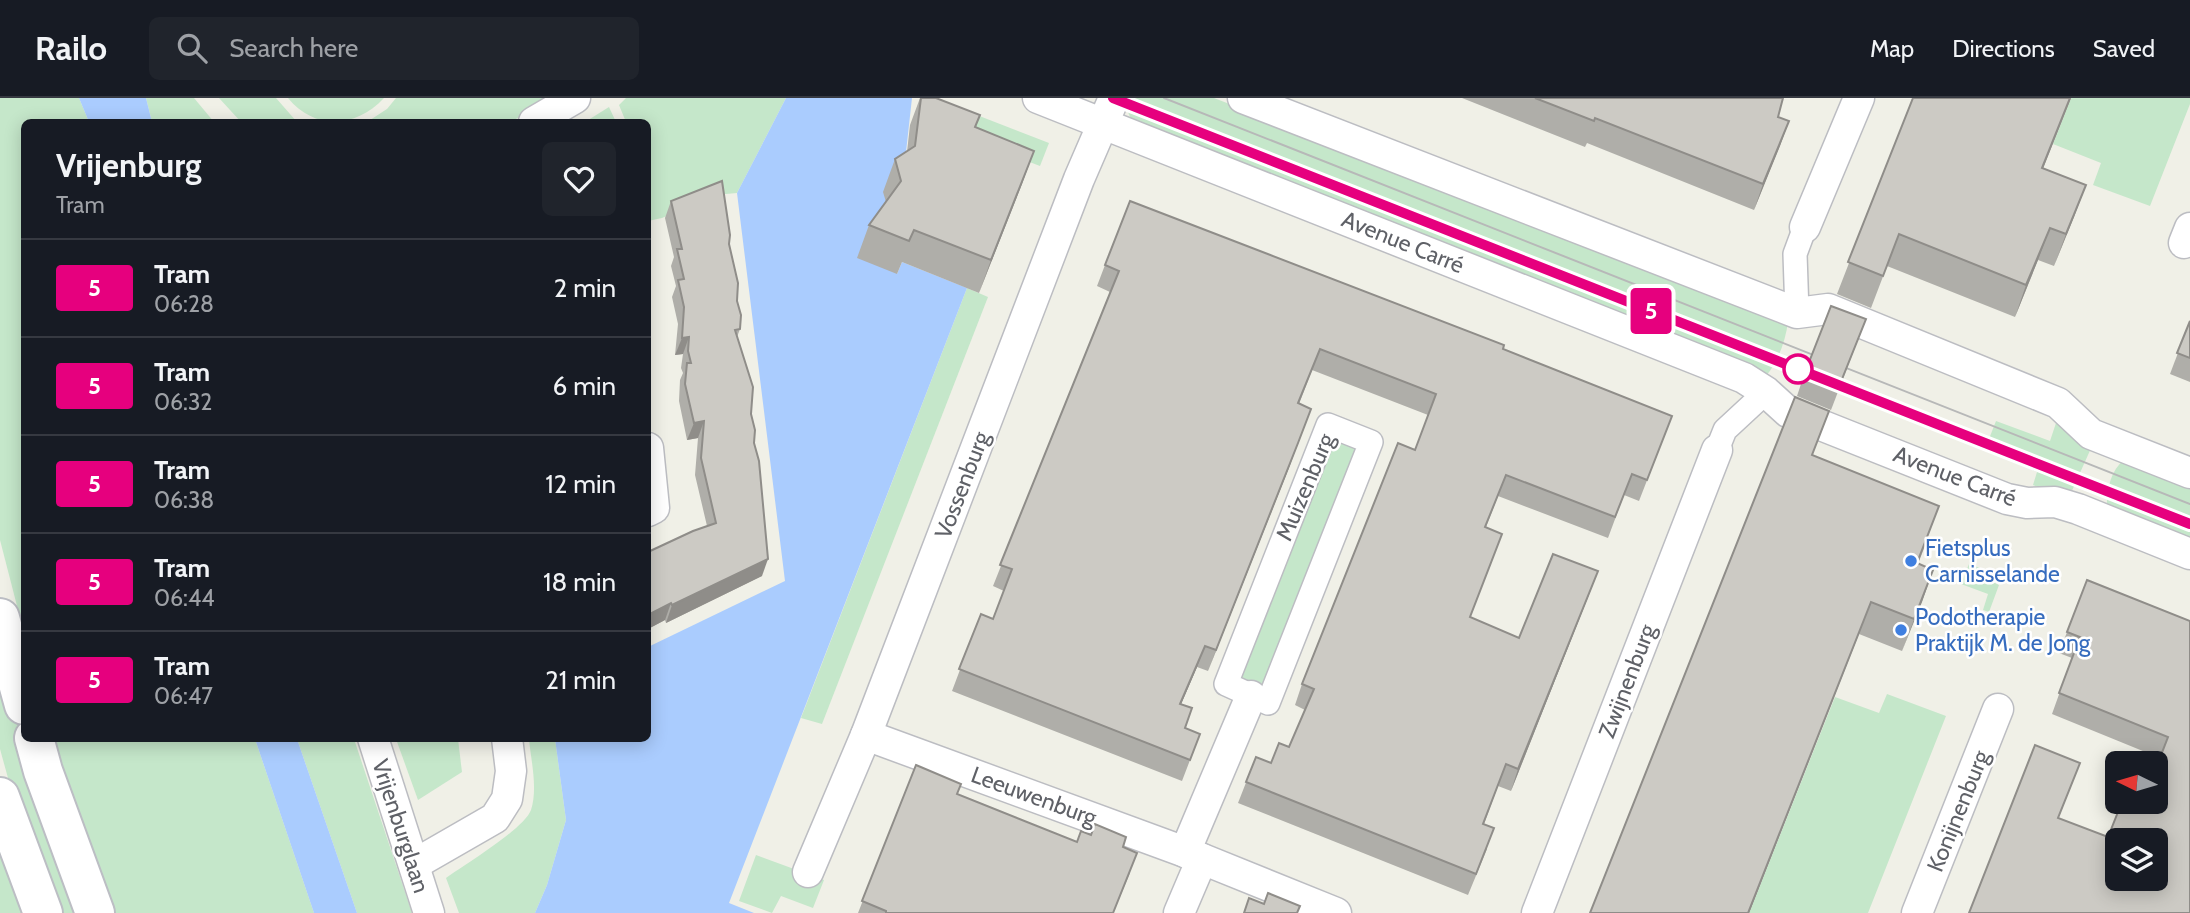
<!DOCTYPE html>
<meta charset="utf-8">
<style>
body{margin:0;font-family:Cabin,sans-serif;background:#20242c;color:#f1f3f6;height:100vh;display:flex;flex-direction:column;font-size:26px;white-space:nowrap}
*{box-sizing:border-box;margin:0}
p{font-size:23px;color:#9ea1a6}
.icon{flex:none;width:38px;height:38px;fill:none;stroke:currentColor;stroke-width:2;stroke-linecap:round;stroke-linejoin:round}
.map{position:relative;flex:1;overflow:hidden}
.side{position:absolute;left:21px;top:21px;width:630px;height:623px;display:flex;flex-direction:column;background:#171b24;border-radius:10px;box-shadow:0 4px 18px #0003}
.side>*{flex:none}
.badge{padding:0 14px;border-radius:5px;font-size:24px;line-height:46px}
.needle{width:46px;rotate:275deg}
.controls{position:absolute;left:2105px;top:653px;display:grid;gap:14px}
.controls a{display:grid;place-items:center;width:63px;height:63px;border-radius:10px;background:#171b24;box-shadow:0 4px 18px #0003;font-size:35px}
.map>.badge{position:absolute;translate:-50% -50%;box-shadow:0 0 0 4px #fff}
.round{display:grid;place-items:center;flex:none;width:74px;height:74px;border-radius:10px;background:#20242c}
.summary{display:flex;align-items:center;justify-content:space-between;height:119px;padding:0 35px}
h1{font-size:33px;font-weight:700;line-height:52px}
ul{padding:0;list-style:none}
li{display:flex;align-items:center;gap:21px;height:98px;padding:0 35px;border-top:2px solid #363941}
li div{flex:1}
li b{display:block;font-size:26px}
li em{font-style:normal}
li .badge{min-width:77px;font-weight:700;text-align:center}
header{display:flex;align-items:center;gap:42px;box-sizing:border-box;height:98px;padding:0 35px;background:#171b24;border-bottom:2px solid #363941}
header strong{font-size:33px}
nav{display:flex;gap:38px;margin-inline-start:auto;font-size:24px}
.search{width:490px;height:63px;background:#20242c;display:flex;align-items:center;gap:18px;box-sizing:border-box;padding:0 24px;border-radius:10px;color:#9ea1a6;font-size:26px}
.map>svg:first-child{display:block}
</style>
<header>
<strong>Railo</strong>
<div class="search"><svg class="icon" aria-label="search" viewBox="0 0 24 24"><circle cx="10" cy="10" r="6"/><path d="M15 15l6 6"/></svg>Search here</div>
<nav><a>Map</a><a>Directions</a><a>Saved</a></nav>
</header>
<div class="map">
<svg width="2190" height="815" viewBox="0 0 2190 815">
<rect width="100%" height="100%" fill="#f0f0e7"/>
<g fill="#c5e7ca">
<path d="M0,0h79l10,24h-65v511l-24,-93z"/>
<path d="M146,0h48l20,24h-62z"/>
<path d="M219,0h57l21,24h-56z"/>
<path d="M288,0h96c-28,30 -69,33 -96,0z"/>
<path d="M396,0h160l-46,24h-143l20,-13z"/>
<path d="M626,0h160l-49,95 -22,2 -53,23 -14,3v-99h-22l-7,-17z"/>
<path d="M933,0l116,45 -9,23 -118,-45z"/>
<path d="M1133,0h81l574,223c-2,19 -10,41 -22,55l-634,-254 -4,-10z"/>
<path d="M2071,0h119v6l-40,102 -57,-21 8,-22 -48,-19z"/>
<path d="M609,9l7,15h-31z"/>
<path d="M967,190l21,9 -166,427 -21,-6z"/>
<path d="M1996,323l54,20 6,-18 13,6 23,17 -21,47 -26,-3 -12,-5 4,-13 -52,-23z"/>
<path d="M1330,341l29,11 -96,243 -28,-11z"/>
<path d="M2124,362l66,26v56l-83,-33c-1,-17 3,-38 17,-49z"/>
<path d="M1969,466l27,10 -3,8 6,3 -10,27 -6,-2 5,-16 -27,-10z"/>
<path d="M0,561l2,8 77,246h-25l-30,-77 -24,-87z"/>
<path d="M1887,596l59,22 -78,197h-119l86,-216 44,16z"/>
<path d="M54,641h201l59,174h-205z"/>
<path d="M297,641h57l58,174h-55z"/>
<path d="M396,641h62l4,33 -44,28z"/>
<path d="M529,641h26l11,81 -19,65 -12,28h-76l-13,-35c18,-13 78,-49 85,-68 7,-22 0,-49 -2,-71z"/>
<path d="M0,704l39,111h-39z"/>
<path d="M756,757l68,25 -11,28 -32,-12 -9,17 -33,-12z"/>
</g>
<g fill="#aaccfe">
<path d="M79,0h67l6,24h-63z"/>
<path d="M786,0h126l-10,90 -8,20 3,66 5,-12 65,26 -238,615 25,10h-219l12,-28 19,-65 -11,-81 93,-1v-91l137,-66 -48,-388z"/>
<path d="M255,641h42l60,174h-43z"/>
</g>
<g fill="none" stroke-linecap="round" stroke-linejoin="round">
<defs>
<g id="pedestrian">
<path d="M1797,215l-2,-59 10,-27"/>
<path d="M1328,327l43,17 -103,261 -42,-19z"/>
<path d="M1717,352l8,-20 41,-38"/>
</g>
<g id="minor">
<path d="M1038,0l706,280 22,14 22,20 219,87 20,4 28,-1 23,7 112,45"/>
<path d="M1243,0l554,215 31,-4 230,94 33,31 99,39"/>
<path d="M534,24l41,-24"/>
<path d="M1805,129l54,-129"/>
<path d="M2184,145l6,-15"/>
<path d="M648,350l6,60 -6,3"/>
<path d="M866,637l319,117 151,61"/>
<path d="M373,640l56,175"/>
<path d="M1185,754l66,-156"/>
<path d="M415,766l80,-46 12,-19 4,-28 -4,-33"/>
<path d="M808,774l58,-137 213,-556 35,-81"/>
<path d="M1179,815l23,-54"/>
<path d="M1537,815l180,-463"/>
<path d="M1917,815l81,-204"/>
</g>
<g id="secondary">
<path d="M0,520l24,87"/>
<path d="M34,640l9,33 52,142"/>
<path d="M0,699l43,116"/>
</g>
</defs>
<use href="#pedestrian" stroke="#bcbdc2" stroke-width="26"/>
<use href="#minor" stroke="#bcbdc2" stroke-width="33"/>
<use href="#secondary" stroke="#bcbec4" stroke-width="42"/>
<use href="#pedestrian" stroke="#fff" stroke-width="23"/>
<use href="#minor" stroke="#fff" stroke-width="30"/>
<use href="#secondary" stroke="#fff" stroke-width="38"/>
<g stroke="#b7b8b8" stroke-width="2">
<path d="M1113,0l1077,426"/>
<path d="M1164,0l1026,406"/>
</g>
</g>
<g fill="#afaea9">
<path d="M920,0h16l39,29 59,24 -55,142 -77,-31 -5,12 -40,-16 12,-33 17,-23 -3,-10 12,-33 12,-7 3,-27z"/>
<path d="M1462,0h321l-5,19 11,4 -35,89 -167,-67 -2,4z"/>
<path d="M1913,0l130,70 43,17 -32,81 -16,-6 -23,57 -128,-51 -16,42 -34,-14z"/>
<path d="M671,103l58,43 11,85 -3,8 17,106 8,133 -96,47 -1,-3 -17,9 59,-103 -12,-51 3,-37 -11,2 -8,-39 1,-21 3,-7 -2,-5 2,-14 -8,1 3,-31 -6,-27 4,-11 -5,-20 3,-9 -9,-39z"/>
<path d="M1105,167l398,84 169,67 -33,85 -15,-6 -16,43 -110,-42 -12,31 -16,90 49,21 71,-46 -79,199 -13,-5 -14,38 3,25 -19,46 -230,-92 18,-46 15,6 18,-16 16,-37 -10,-5 7,-21 113,-234 13,-35 -116,-45 -13,34 -9,61 -82,206 -11,-4 -16,37 4,24 15,6 -18,47 -230,-90 29,-77 12,5 11,-28 -11,-5 117,-294 -13,-6z"/>
<path d="M1866,221l-35,91 -34,-14 7,-21z"/>
<path d="M2190,223v61l-20,-8z"/>
<path d="M1813,358l115,82 -10,26 15,6 -31,81 -43,-17 -110,279h-159z"/>
<path d="M2087,482l103,41v292h-221l111,-150 -22,56 50,18 48,-35 4,-44 -108,-44 20,-56 -13,-5z"/>
<path d="M916,667l41,29 120,48 46,5 7,26 -17,40h-255z"/>
</g>
<g fill="#8f8d89">
<path d="M2070,0h1l-40,101 11,-31z"/>
<path d="M1789,23l-9,25 -26,64 9,-26z"/>
<path d="M1034,53l-12,33 -43,109 12,-33z"/>
<path d="M2086,87l-12,32 -20,49 12,-32z"/>
<path d="M2050,130l-12,32 -23,57 11,-32z"/>
<path d="M689,239l-6,17 -8,1 7,-17z"/>
<path d="M1311,311l-21,56 -82,206 8,-21z"/>
<path d="M704,323l-6,17 -11,2 7,-17z"/>
<path d="M768,461l-6,17 -96,47 6,-18z"/>
<path d="M1933,472l-11,32 -20,49 12,-32z"/>
<path d="M1598,473l-8,21 -79,199 7,-22z"/>
<path d="M1871,504l-122,311h-1z"/>
<path d="M671,505l-6,17 -17,9v-14z"/>
<path d="M1205,548l-8,21 -25,58 8,-21z"/>
</g>
<g fill="#cccac4" stroke="#8f8d89" stroke-width="2" fill-rule="evenodd">
<path d="M921,0h15l44,17 -5,12 59,24 -43,109 -77,-30 -5,11 -40,-16 32,-44 -6,-22 20,-13z"/>
<path d="M1535,0h248l-5,19 11,4 -26,63 -168,-66 -1,3z"/>
<path d="M1913,0h157l-28,70 44,17 -20,49 -16,-6 -24,57 -127,-51 -16,42 -35,-14z"/>
<path d="M722,83l8,54 -1,9 9,39 -1,18 4,14 -1,14 -5,1 18,57 -2,27 4,16 -1,13 5,18 9,98 -96,46 -1,-2 -23,12v-63l45,-21 23,-8 -15,-65 3,-37 -10,2 -9,-39 2,-21h4l-3,-12 1,-14 -7,1 2,-31 -6,-27 6,-1 -7,-30h5l-11,-48z"/>
<path d="M1130,103l374,144 -1,4 169,67 -25,64 -15,-6 -17,43 -109,-42 -21,52 17,7 -32,83 49,21 34,-84 45,17 -80,198 -12,-5 -23,60 11,4 -18,46 -230,-92 10,-25 15,6 8,-20 10,4 25,-58 -12,-5 96,-241 17,7 21,-56 -116,-45 -22,54 13,6 -13,34 -82,207 -11,-4 -25,58 12,4 -7,20 15,6 -10,26 -231,-91 22,-55 12,5 19,-50 -12,-4 119,-294 -14,-6z"/>
<path d="M1831,208l35,13 -28,70 -34,-14z"/>
<path d="M2190,223v37l-13,-5z"/>
<path d="M1795,299l34,14 -17,44 127,51 -22,57 16,7 -19,49 -43,-17 -123,311h-158z"/>
<path d="M2087,482l103,41v292h-221l66,-168 45,18 -22,55 50,19 14,-35h34v-34l12,-31 -109,-44 21,-56 -13,-5zM2118,742h38v38h-38z"/>
<path d="M916,667l45,19 -4,10 120,48 4,-11 10,4 4,-11 31,13 -3,10 14,6 -24,60h-227v-2l-24,-10z"/>
<path d="M1268,795l32,13 -3,7h-53l5,-15 15,6z"/>
</g>
<g fill="none" stroke-linecap="round" stroke-linejoin="round">
<defs>
<path id="line" d="M1113,0l1077,426"/>
</defs>
<use href="#line" stroke="#fff" stroke-width="16"/>
<use href="#line" stroke="#e6007e" stroke-width="10"/>
</g>
<circle fill="#fff" stroke="#e6007e" stroke-width="3.5" cx="1798" cy="271" r="14"/>
<g fill="#3f7fe0" stroke="#fff" stroke-width="2.5">
<circle cx="1911" cy="463" r="7"/>
<circle cx="1901" cy="532" r="7"/>
</g>
<g text-anchor="middle" dominant-baseline="central" stroke-width="5" stroke-linejoin="round" paint-order="stroke">
<g font-size="23" fill="#5f6167" stroke="#fff">
<text transform="translate(1403 144) rotate(22)">Avenue Carré</text>
<text transform="translate(1955 378) rotate(21)">Avenue Carré</text>
<text transform="translate(962 387) rotate(-69)">Vossenburg</text>
<text transform="translate(1305 389) rotate(-67)">Muizenburg</text>
<text transform="translate(1627 583) rotate(-69)">Zwijnenburg</text>
<text transform="translate(1034 698) rotate(20)">Leeuwenburg</text>
<text transform="translate(1958 713) rotate(-68)">Konijnenburg</text>
<text transform="translate(401 728) rotate(72)">Vrijenburglaan</text>
</g>
<g font-size="23" fill="#366cbe" stroke="#fff" text-anchor="start">
<text x="1925" y="450">Fietsplus<tspan x="1925" dy="26">Carnisselande</tspan></text>
<text x="1915" y="519">Podotherapie<tspan x="1915" dy="26">Praktijk M. de Jong</tspan></text>
</g>
</g>
</svg>
<div class="controls">
<a><svg class="needle" viewBox="-14 -14 28 28"><path d="M0-13l5 13h-10z" fill="#e53935"/><path d="M0 13l5-13h-10z" fill="#9ea1a6"/></svg></a>
<a><svg class="icon" aria-label="layers" viewBox="0 0 24 24"><path d="M12 4l9 5-9 5-9-5zM3 14l9 5 9-5"/></svg></a>
</div>
<b class="badge" style="left:1651px;top:213px;background:#e6007e;color:#fff">5</b>
<section class="side">
<div class="summary"><div><h1>Vrijenburg</h1><p>Tram</p></div><a class="round"><svg class="icon" aria-label="heart" viewBox="0 0 24 24"><path d="M12 20l-8-8c-3-5 5-10 8-4 3-6 11-1 8 4z"/></svg></a></div>
<ul>
<li><span class="badge" style="background:#e6007e;color:#fff">5</span><div><b>Tram</b><p>06:28</p></div><em>2 min</em></li>
<li><span class="badge" style="background:#e6007e;color:#fff">5</span><div><b>Tram</b><p>06:32</p></div><em>6 min</em></li>
<li><span class="badge" style="background:#e6007e;color:#fff">5</span><div><b>Tram</b><p>06:38</p></div><em>12 min</em></li>
<li><span class="badge" style="background:#e6007e;color:#fff">5</span><div><b>Tram</b><p>06:44</p></div><em>18 min</em></li>
<li><span class="badge" style="background:#e6007e;color:#fff">5</span><div><b>Tram</b><p>06:47</p></div><em>21 min</em></li>
</ul>
</section>
</div>
